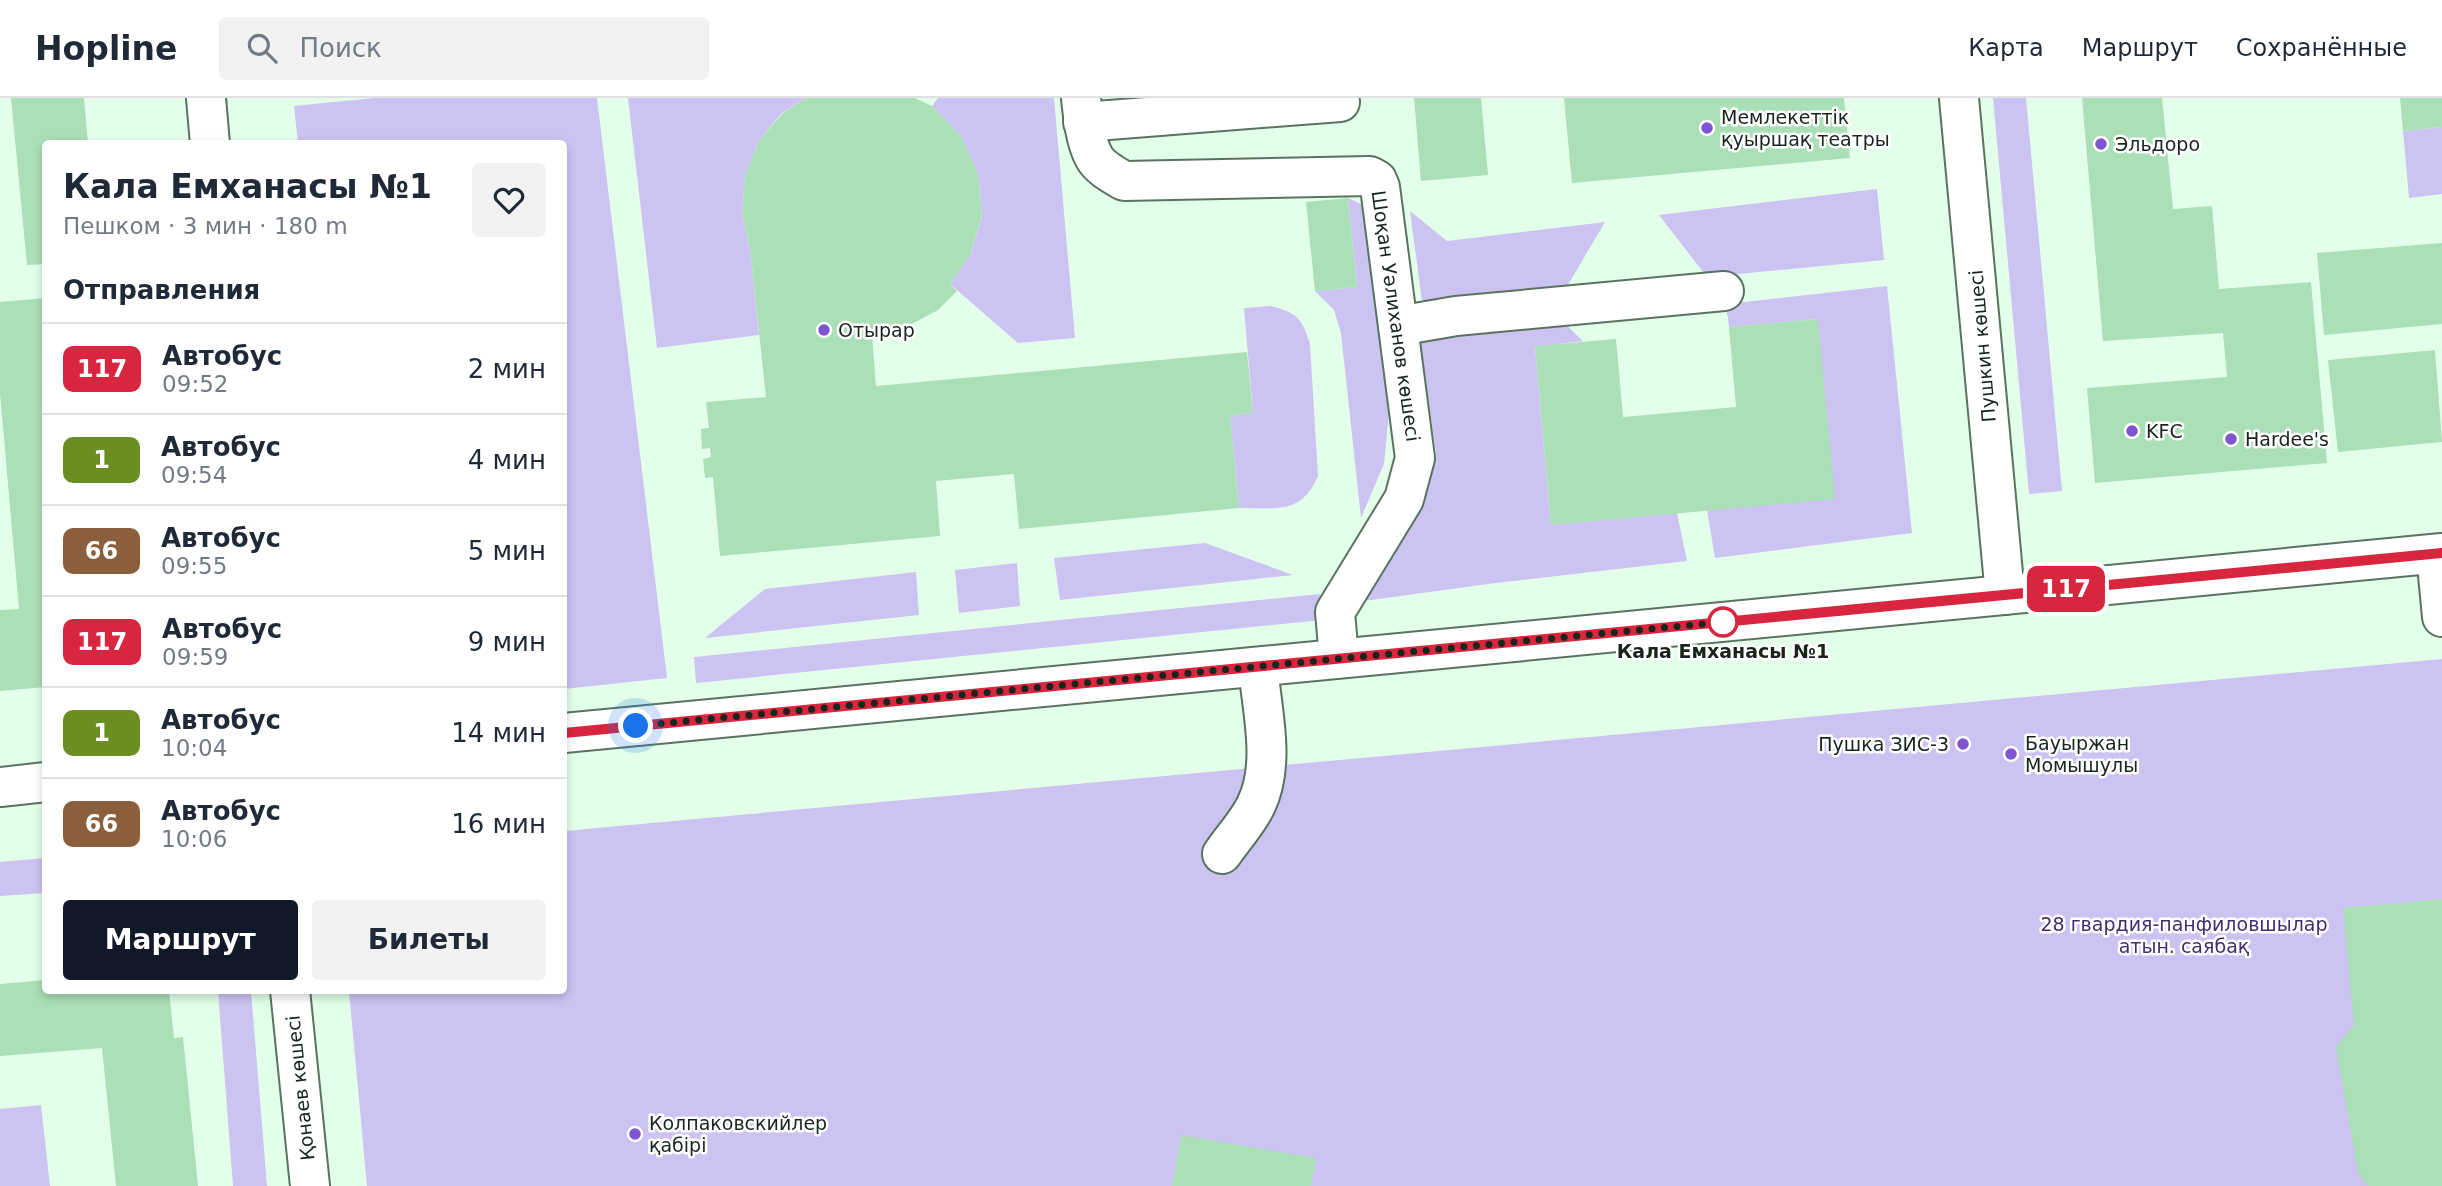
<!DOCTYPE html>
<html lang="ru">
<meta charset="utf-8">
<style>
body{margin:0;font-family:"DejaVu Sans",sans-serif;background:#f2f2f3;color:#1f2937;height:100vh;display:flex;flex-direction:column;font-size:26px;white-space:nowrap}
*{box-sizing:border-box;margin:0}
p{font-size:23px;color:#747a83}
.icon{flex:none;width:38px;height:38px;fill:none;stroke:currentColor;stroke-width:2;stroke-linecap:round;stroke-linejoin:round}
.map{position:relative;flex:1;overflow:hidden}
.details{position:absolute;left:42px;top:42px;width:525px;height:854px;display:flex;flex-direction:column;background:#fff;border-radius:7px;box-shadow:0 4px 10px #0003}
.details>*{flex:none}
.badge{padding:0 14px;border-radius:10px;font-size:24px;line-height:46px}
.you{position:absolute;width:35px;height:35px;margin:-18px;border:5px solid #fff;border-radius:50%;background:#1a73e8;box-shadow:0 0 0 10px #1a73e833}
.map>.badge{position:absolute;translate:-50% -50%;box-shadow:0 0 0 4px #fff}
h2{padding:0 21px;font-size:26px;line-height:63px}
.round{display:grid;place-items:center;flex:none;width:74px;height:74px;border-radius:7px;background:#f2f2f3}
.summary{display:flex;align-items:center;justify-content:space-between;height:119px;padding:0 21px}
h1{font-size:33px;font-weight:700;line-height:52px}
.primary-button{display:flex;gap:14px;margin-top:auto;padding:14px 21px}
.primary-button a{flex:1;height:80px;border-radius:7px;background:#111827;color:#fff;font-size:28px;font-weight:700;line-height:80px;text-align:center}
.primary-button a+a{background:#f2f2f3;color:#1f2937}
ul{padding:0;list-style:none}
li{display:flex;align-items:center;gap:21px;height:91px;padding:0 21px;border-top:2px solid #e0e1e3}
li div{flex:1}
li b{display:block;font-size:26px}
li em{font-style:normal}
li .badge{min-width:77px;font-weight:700;text-align:center}
header{display:flex;align-items:center;gap:42px;box-sizing:border-box;height:98px;padding:0 35px;background:#fff;border-bottom:2px solid #e0e1e3}
header strong{font-size:33px}
nav{display:flex;gap:38px;margin-inline-start:auto;font-size:24px}
.search{width:490px;height:63px;background:#f2f2f3;display:flex;align-items:center;gap:18px;box-sizing:border-box;padding:0 24px;border-radius:7px;color:#747a83;font-size:26px}
.map>svg:first-child{display:block}
</style>
<header>
<strong>Hopline</strong>
<div class="search"><svg class="icon" aria-label="search" viewBox="0 0 24 24"><circle cx="10" cy="10" r="6"/><path d="M15 15l6 6"/></svg>Поиск</div>
<nav><a>Карта</a><a>Маршрут</a><a>Сохранённые</a></nav>
</header>
<div class="map">
<svg width="2442" height="1088" viewBox="0 0 2442 1088">
<rect width="100%" height="100%" fill="#e3ffe9"/>
<g fill="#cdc3f2">
<path d="M374,0h223l70,580 -103,11v-545l-266,-1 -4,-37z"/>
<path d="M628,0h179l-24,14 -24,28 -14,36 -3,37 8,36 9,86 -102,13z"/>
<path d="M938,0h116l21,240 -57,5 -68,-59 20,-29 12,-39 -4,-42 -17,-38 -29,-30z"/>
<path d="M1993,0h33l36,393 -33,3z"/>
<path d="M2442,29v67l-33,4 -6,-67z"/>
<path d="M1877,91l7,71 -177,17 -48,-62z"/>
<path d="M1348,100l20,9 22,195 -6,62 -23,54 -20,-185 -7,-23 -19,-19 42,-4z"/>
<path d="M1410,113l37,30 158,-19 -43,73 -139,14z"/>
<path d="M1887,188l25,247 -197,25 -8,-48 111,-191 -89,8 -3,-23z"/>
<path d="M1271,208c27,7 31,13 39,38l8,132c-17,39 -41,32 -79,32l-9,-93 23,-2 -9,-105z"/>
<path d="M1560,221l23,22 -48,6 16,178 126,-12 10,48 -199,23 -124,17 60,-96 12,-52 -17,-119z"/>
<path d="M1205,445l88,32 -233,25 -6,-42z"/>
<path d="M1017,465l3,43 -61,7 -4,-43z"/>
<path d="M916,474l3,43 -214,23 60,-49z"/>
<path d="M1320,496l2,26 -626,63 -2,-26z"/>
<path d="M2442,561v527h-2075l-18,-195 215,-1v-159z"/>
<path d="M45,760v35l-45,3v-34z"/>
<path d="M218,893h33l16,195h-34z"/>
<path d="M41,1007l9,81h-50v-77z"/>
</g>
<g fill="#abdfb7">
<path d="M11,0h73l4,46h-42v120l-19,1z"/>
<path d="M807,0h108l17,8 29,30 17,37 4,42 -12,40 -20,29 7,7 -19,19 -30,16 -36,9 4,51 371,-34 6,61 -23,2 9,93 -220,21 -5,-55 -78,7 4,55 -220,20 -7,-79 -8,1 -2,-19 8,-2 -1,-9 -8,1 -1,-20 8,-1 -3,-26 60,-5 -16,-148 -8,-36 3,-38 14,-35 25,-28z"/>
<path d="M1414,0h67l7,77 -67,6z"/>
<path d="M1564,0h280l6,60 -278,25z"/>
<path d="M2082,0h80l11,111 39,-3 7,83 92,-7 16,181 -232,20 -8,-95 140,-11 -4,-44 -120,8z"/>
<path d="M2400,0h42v29l-39,4z"/>
<path d="M1348,100l9,89 -42,4 -9,-89z"/>
<path d="M2442,145v81l-118,11 -7,-82z"/>
<path d="M46,200v389l-46,4v-81l19,-1 -19,-216v-91z"/>
<path d="M1818,221l17,180 -284,26 -16,-179 81,-7 7,78 113,-10 -7,-80z"/>
<path d="M2435,252l7,92 -104,10 -10,-92z"/>
<path d="M2442,801v287h-74l-10,-13 -22,-126 18,-22 -11,-117z"/>
<path d="M46,882v10h123l5,48 9,-1 15,149h-82l-14,-138 -102,8v-72z"/>
<path d="M1181,1037l135,23 -5,28h-139z"/>
</g>
<g fill="none" stroke-linecap="round" stroke-linejoin="round">
<defs>
<g id="minor">
<path d="M206,0l4,46"/>
<path d="M1081,0c2,19 4,42 13,59 6,11 20,18 30,24l246,-5 7,4 3,7 35,271 -11,41 -69,113 4,46"/>
<path d="M1959,0l46,497"/>
<path d="M1083,24l257,-20 -1,-4"/>
<path d="M1398,228l58,-10 268,-25"/>
<path d="M2436,456l6,63"/>
<path d="M564,635l1878,-180"/>
<path d="M0,689l46,-5"/>
<path d="M1222,756c11,-16 26,-32 34,-49 20,-41 6,-94 2,-138"/>
<path d="M290,892l20,196"/>
</g>
</defs>
<use href="#minor" stroke="#5a7360" stroke-width="42"/>
<use href="#minor" stroke="#fff" stroke-width="38"/>
</g>
<g fill="none" stroke-linecap="round" stroke-linejoin="round">
<defs>
<path id="line" d="M564,635l1878,-180"/>
</defs>
<use href="#line" stroke="#fff" stroke-width="16"/>
<use href="#line" stroke="#d7263d" stroke-width="10"/>
<path stroke="#19241c" stroke-width="7" stroke-dasharray="0 12.6" d="M636,628l1087,-104"/>
</g>
<g fill="#7d55ce" stroke="#fff" stroke-width="2.5">
<circle cx="1707" cy="30" r="7"/>
<circle cx="2101" cy="46" r="7"/>
<circle cx="824" cy="232" r="7"/>
<circle cx="2132" cy="333" r="7"/>
<circle cx="2231" cy="341" r="7"/>
<circle cx="1963" cy="646" r="7"/>
<circle cx="2011" cy="656" r="7"/>
<circle cx="635" cy="1036" r="7"/>
</g>
<circle fill="#fff" stroke="#d7263d" stroke-width="3.5" cx="1723" cy="524" r="14"/>
<g text-anchor="middle" dominant-baseline="central" stroke-width="5" stroke-linejoin="round" paint-order="stroke">
<g font-size="19" fill="#19241c" stroke="#fff" text-anchor="start">
<text x="1721" y="19">Мемлекеттік<tspan x="1721" dy="22">қуыршақ театры</tspan></text>
<text x="2115" y="46">Эльдоро</text>
<text x="838" y="232">Отырар</text>
<text x="2146" y="333">KFC</text>
<text x="2245" y="341">Hardee's</text>
<text x="2025" y="645">Бауыржан<tspan x="2025" dy="22">Момышулы</tspan></text>
<text x="1949" y="646" text-anchor="end">Пушка ЗИС-3</text>
<text x="649" y="1025">Колпаковскийлер<tspan x="649" dy="22">қабірі</tspan></text>
</g>
<g font-size="19" fill="#19241c" stroke="#fff">
<text transform="translate(1396 218) rotate(82)">Шоқан Уәлиханов көшесі</text>
<text transform="translate(1982 248) rotate(-95)">Пушкин көшесі</text>
<text transform="translate(300 990) rotate(-96)">Қонаев көшесі</text>
</g>
<g font-size="19" font-weight="bold" fill="#19241c" stroke="#fff">
<text x="1723" y="553">Кала Eмханасы №1</text>
</g>
<g font-size="19" fill="#422e6e" stroke="#fff">
<text x="2184" y="826">28 гвардия-панфиловшылар<tspan x="2184" dy="22">атын. саябақ</tspan></text>
</g>
</g>
</svg>
<div class="you" style="left:636px;top:628px"></div>
<b class="badge" style="left:2066px;top:491px;background:#d7263d;color:#fff">117</b>
<section class="details">
<div class="summary"><div><h1>Кала Eмханасы №1</h1><p>Пешком · 3 мин · 180 m</p></div><a class="round"><svg class="icon" aria-label="heart" viewBox="0 0 24 24"><path d="M12 20l-8-8c-3-5 5-10 8-4 3-6 11-1 8 4z"/></svg></a></div>
<h2>Отправления</h2>
<ul>
<li><span class="badge" style="background:#d7263d;color:#fff">117</span><div><b>Автобус</b><p>09:52</p></div><em>2 мин</em></li>
<li><span class="badge" style="background:#6b8e23;color:#fff">1</span><div><b>Автобус</b><p>09:54</p></div><em>4 мин</em></li>
<li><span class="badge" style="background:#8b5e3c;color:#fff">66</span><div><b>Автобус</b><p>09:55</p></div><em>5 мин</em></li>
<li><span class="badge" style="background:#d7263d;color:#fff">117</span><div><b>Автобус</b><p>09:59</p></div><em>9 мин</em></li>
<li><span class="badge" style="background:#6b8e23;color:#fff">1</span><div><b>Автобус</b><p>10:04</p></div><em>14 мин</em></li>
<li><span class="badge" style="background:#8b5e3c;color:#fff">66</span><div><b>Автобус</b><p>10:06</p></div><em>16 мин</em></li>
</ul>
<div class="primary-button"><a>Маршрут</a><a>Билеты</a></div>
</section>
</div>
